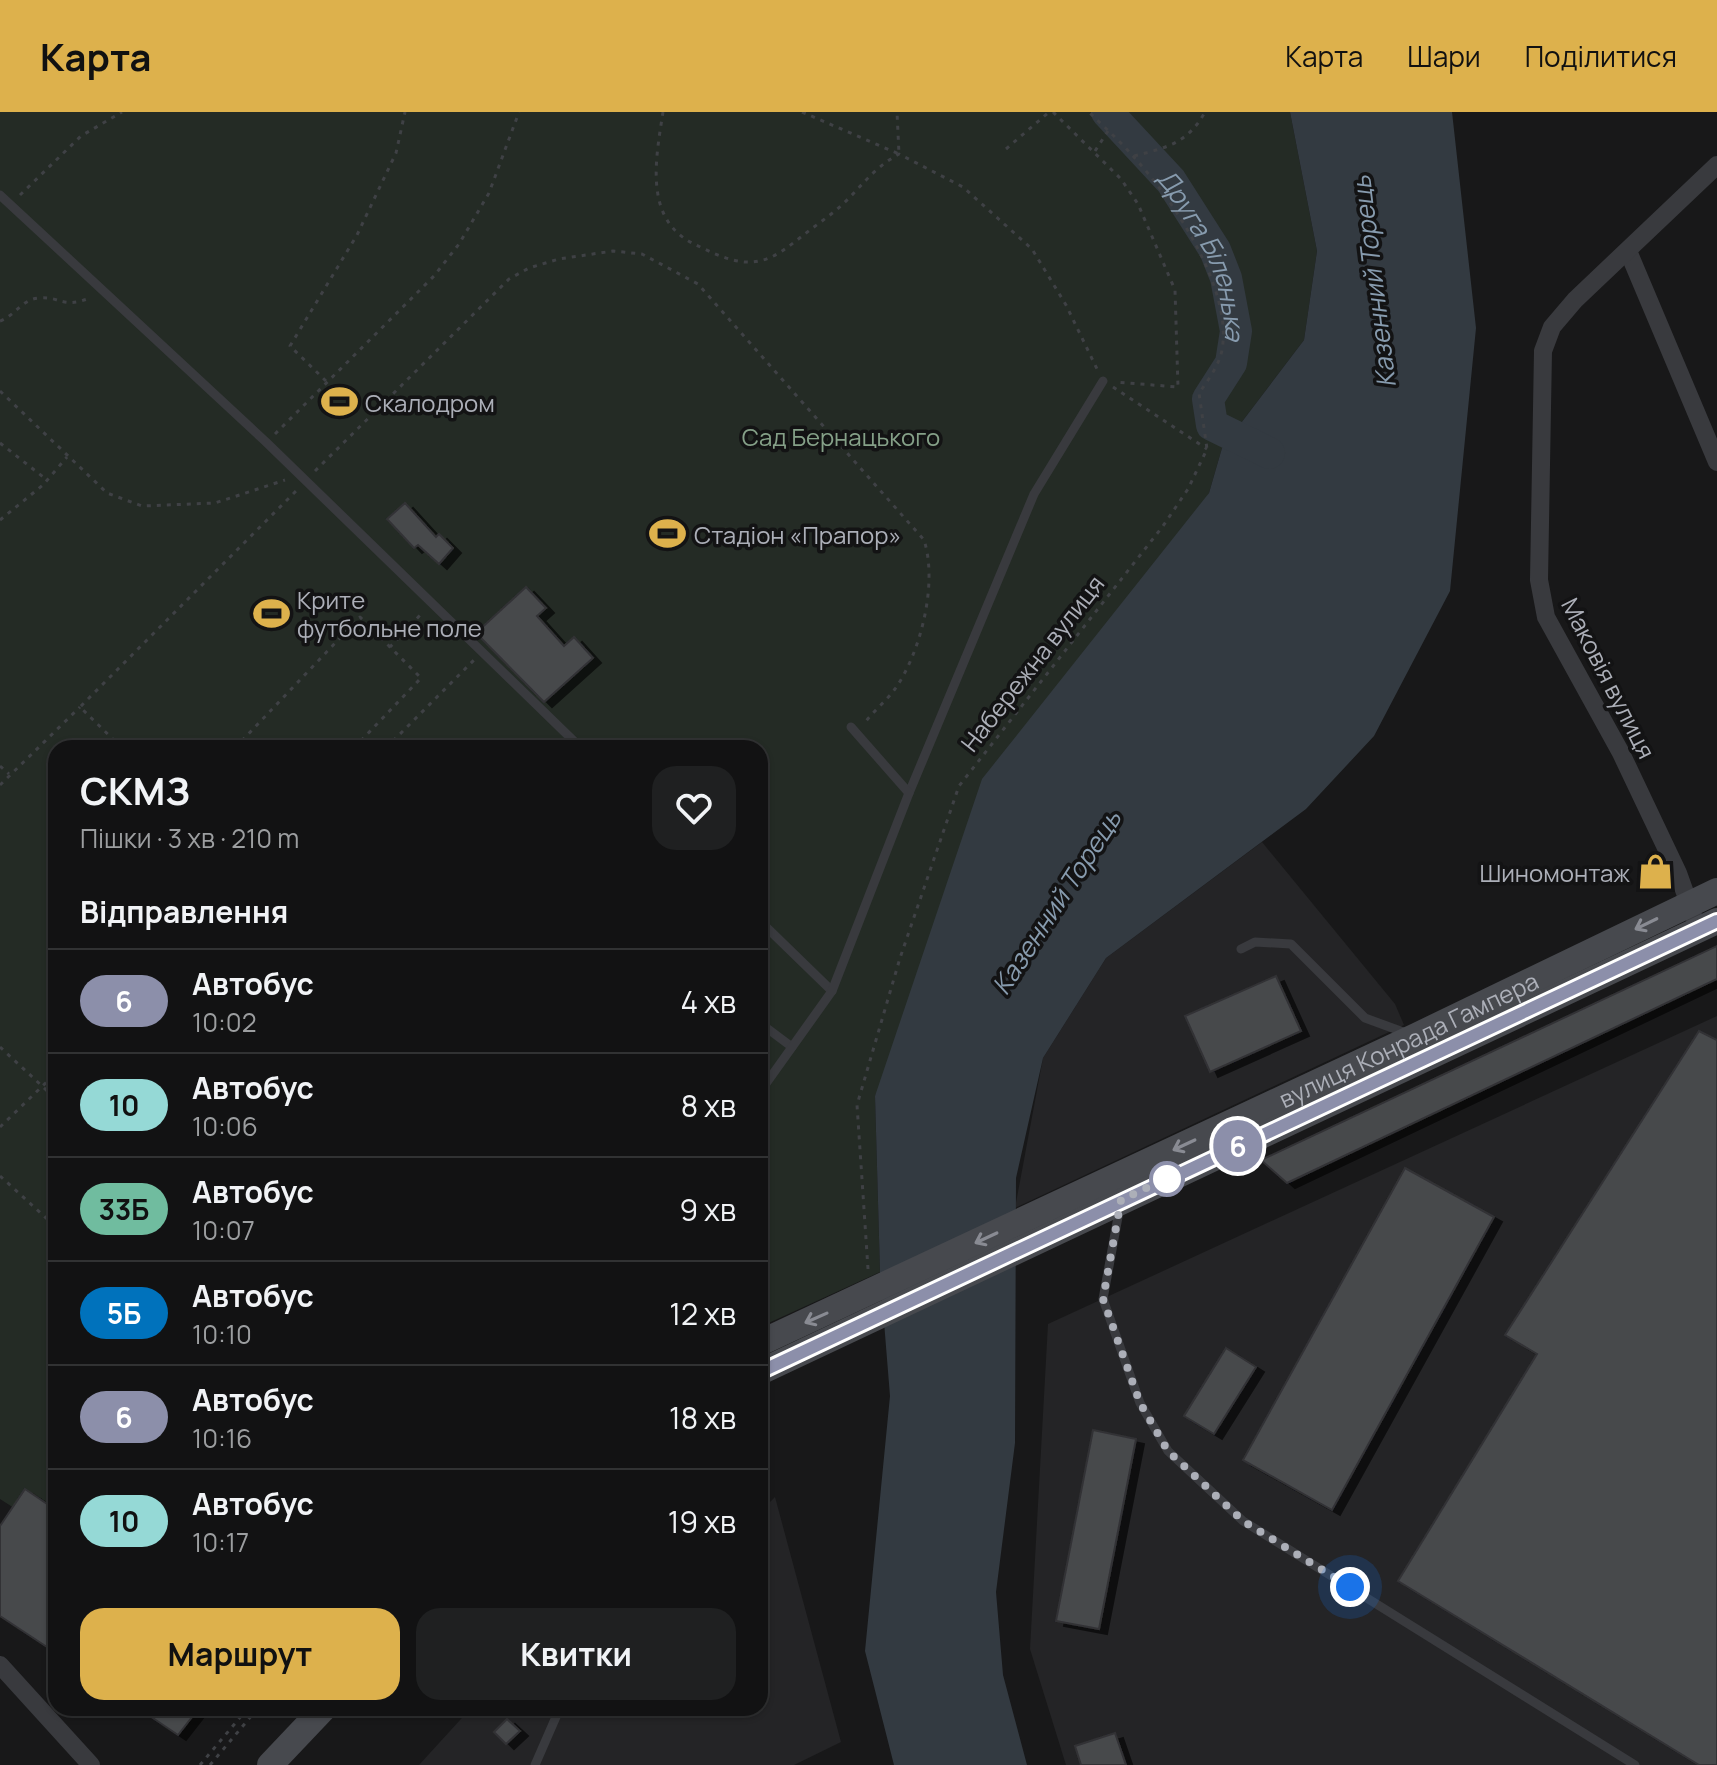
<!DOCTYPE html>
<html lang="uk">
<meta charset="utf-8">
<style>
body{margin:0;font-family:Manrope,sans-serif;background:#1f2021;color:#f1f3f6;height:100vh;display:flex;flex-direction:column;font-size:30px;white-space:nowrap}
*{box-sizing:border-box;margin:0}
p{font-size:26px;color:#9c9ea0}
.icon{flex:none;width:44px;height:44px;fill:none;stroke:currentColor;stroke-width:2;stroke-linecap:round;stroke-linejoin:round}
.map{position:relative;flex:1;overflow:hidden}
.side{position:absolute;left:48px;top:628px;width:720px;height:976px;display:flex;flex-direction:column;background:#121213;border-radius:24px;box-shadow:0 2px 6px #0004,0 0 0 2px #313233}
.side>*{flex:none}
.badge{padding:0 16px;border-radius:26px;font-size:28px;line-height:52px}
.you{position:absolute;width:40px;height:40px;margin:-20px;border:6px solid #fff;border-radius:50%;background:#1a73e8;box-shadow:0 0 0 12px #1a73e833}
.map>.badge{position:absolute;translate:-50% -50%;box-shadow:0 0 0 4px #fff}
h2{padding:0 32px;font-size:30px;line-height:72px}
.round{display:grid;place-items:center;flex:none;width:84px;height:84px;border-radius:24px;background:#1f2021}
.overview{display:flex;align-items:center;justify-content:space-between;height:136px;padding:0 32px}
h1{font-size:38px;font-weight:700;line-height:60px}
.cta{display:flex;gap:16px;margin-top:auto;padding:16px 32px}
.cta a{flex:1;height:92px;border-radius:24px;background:#ddb14c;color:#111;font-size:32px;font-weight:700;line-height:92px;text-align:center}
.cta a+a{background:#1f2021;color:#f1f3f6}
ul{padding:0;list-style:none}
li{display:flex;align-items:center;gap:24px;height:104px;padding:0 32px;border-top:2px solid #313233}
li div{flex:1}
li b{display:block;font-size:30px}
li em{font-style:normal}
li .badge{min-width:88px;font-weight:700;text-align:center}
header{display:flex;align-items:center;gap:48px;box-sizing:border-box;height:112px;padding:0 40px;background:#ddb14c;color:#111}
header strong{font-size:38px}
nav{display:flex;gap:44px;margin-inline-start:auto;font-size:28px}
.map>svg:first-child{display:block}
</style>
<header>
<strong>Карта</strong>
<nav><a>Карта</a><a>Шари</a><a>Поділитися</a></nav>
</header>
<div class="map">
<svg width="1717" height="1653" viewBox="0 0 1717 1653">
<defs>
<filter id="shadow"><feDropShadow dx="8" dy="5" stdDeviation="0" flood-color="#0009"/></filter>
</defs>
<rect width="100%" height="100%" fill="#181819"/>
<g fill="#242426">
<path d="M1262,730l133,162 9,21 -389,183 28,-150 63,-100z"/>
<path d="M1717,904v749h-651l-36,-116 18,-325z"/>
<path d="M775,1385l66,245 -47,23h-375l52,-57h289v-196z"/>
</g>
<path fill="#242b25" d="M0,0h1290l27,139 -13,89 -82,108 -13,45 -334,603 5,176 -120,55v-579h-704v787l-56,-36z"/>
<path fill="#333a41" d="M1290,0h162l24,216 -26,263 -76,145 -68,73 -200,149 -63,100 -27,120 -1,265 -19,149 7,83 24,90h-133l-29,-114 25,-255 -10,-124 -5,-176 107,-317 227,-286 13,-45 82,-108 13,-89z"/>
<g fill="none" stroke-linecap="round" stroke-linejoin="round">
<path stroke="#333a41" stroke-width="32" id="s1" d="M1107,0l64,69 44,69 11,28 10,53 -5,32 -23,36 4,26 57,28"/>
</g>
<g fill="#47484c" stroke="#323235" stroke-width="2" filter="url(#shadow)">
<path d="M405,391l31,34 3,-3 14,14 -14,16 -21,-19 -4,3 -27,-29z"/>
<path d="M526,475l20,21 -9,8 27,30 10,-9 19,21 -49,44 -68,-69z"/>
<path d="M1717,834v33l-430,204 -26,-23z"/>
<path d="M1276,864l25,55 -91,41 -25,-56z"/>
<path d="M1699,919l18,9v725h-18l-301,-184 139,-227 -32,-19z"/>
<path d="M1405,1056l89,49 -162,293 -89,-50z"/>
<path d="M1226,1236l30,19 -42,67 -30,-18z"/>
<path d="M1093,1318l43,9 -37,190 -43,-8z"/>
<path d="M25,1377l31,21v143l-56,-37v-90z"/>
<path d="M138,1596h61l-21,27z"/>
<path d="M507,1607l13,12 -14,13 -12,-12z"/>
<path d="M1115,1621l11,32h-45l-6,-19z"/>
</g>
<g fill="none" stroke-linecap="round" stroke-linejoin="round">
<g stroke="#3f4145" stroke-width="3" stroke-dasharray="4 6" stroke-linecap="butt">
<path d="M663,0c-7,46 -20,107 31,132 19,9 43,22 65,17 16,-3 29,-14 42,-24 11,-9 23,-17 34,-26 24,-20 35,-41 64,-57l64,33 69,62 34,56 32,66"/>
<path d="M802,0l97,42 -2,-42"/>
<path d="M1053,0l68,67 17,25 37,86 3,97 -63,-5"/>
<path d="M1006,37l43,-37"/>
<path d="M1095,39l13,-20"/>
<path d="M1134,44c32,-8 54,-13 71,-44"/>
<path d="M20,83l61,-59 41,-24"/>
<path d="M0,209c15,-5 22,-22 39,-23 22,-2 22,11 51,0"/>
<path d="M326,269l-36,-35 67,-111 39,-82 9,-41"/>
<path d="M1113,275l94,62"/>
<path d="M0,279l107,102 35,13 73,-3 70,-23"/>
<path d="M275,322l159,-158 25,-32 30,-51 30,-81"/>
<path d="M0,331l47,37"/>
<path d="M315,359l194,-192 20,-11 30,-9 54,-8 29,3 56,30 226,256c14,43 -3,112 -29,149 -8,11 -20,21 -29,32"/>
<path d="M0,408l43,-35 24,-28"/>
<path d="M122,636l-42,-41 216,-216"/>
<path d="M235,636l125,-131 30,30"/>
<path d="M354,636l67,-70 -31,-31 33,-35"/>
<path d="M386,636l88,-88"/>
<path d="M0,654l9,8"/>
<path d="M0,673l80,-78"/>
<path d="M0,935l56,52"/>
<path d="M0,1015l56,-54"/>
<path d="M0,1064l56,51"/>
<path d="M868,1157l-11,-164 43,-147 59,-172 204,-260 25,-37 19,-40 -8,-56c9,-13 20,-27 23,-43 11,-61 -49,-151 -90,-195 -13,-15 -29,-29 -43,-43"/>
<path d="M200,1653l48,-57"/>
<path d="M210,1653l48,-57"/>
</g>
<g stroke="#393a3e" stroke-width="9">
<path d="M0,83l266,247 315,306"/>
<path d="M909,681l125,-299 69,-113"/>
<path d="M760,809l72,70"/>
<path d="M1241,837l14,-7 36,2 74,74 41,15"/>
<path d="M760,911l32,24"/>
<path d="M760,980l72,-101 77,-198 -58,-66"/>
<path d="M1120,1094l-17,93 37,104 28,48 75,70 392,244"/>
<path d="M535,1653l24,-55 7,-2"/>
</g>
<g stroke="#393a3e" stroke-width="18">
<path d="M1628,139l89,211"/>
<path d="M1693,803l-15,-42 -57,-120 -75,-136 -7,-37 4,-229 9,-24 23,-27 142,-135"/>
<path d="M0,1553l91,100"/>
</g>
<g stroke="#47494e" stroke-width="26">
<path id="s2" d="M760,1231l656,-307 301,-145"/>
<path d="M760,1260l957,-451"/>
<path d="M270,1653l54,-57"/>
</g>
</g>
<defs><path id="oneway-shaft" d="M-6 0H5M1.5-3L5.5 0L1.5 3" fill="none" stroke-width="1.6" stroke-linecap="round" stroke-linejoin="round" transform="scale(2)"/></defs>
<g stroke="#898b93">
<use href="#oneway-shaft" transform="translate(1646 812) rotate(154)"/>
<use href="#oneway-shaft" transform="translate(1184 1033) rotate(155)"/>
<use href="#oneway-shaft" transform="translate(986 1126) rotate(155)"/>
<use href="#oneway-shaft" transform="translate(816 1206) rotate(156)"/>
</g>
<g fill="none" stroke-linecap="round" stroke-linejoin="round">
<defs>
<path id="line" d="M760,1260l957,-451"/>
</defs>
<use href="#line" stroke="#fff" stroke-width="18"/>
<use href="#line" stroke="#8c8faa" stroke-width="12"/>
<path stroke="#acafb8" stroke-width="8" stroke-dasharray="0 14.4" d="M1167,1067l9,-5 -55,26 -18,99 37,104 28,48 75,70 107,66"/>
</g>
<defs>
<symbol id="stadium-bare" viewBox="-9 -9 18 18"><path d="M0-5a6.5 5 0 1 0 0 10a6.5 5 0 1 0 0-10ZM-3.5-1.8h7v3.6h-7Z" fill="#ddb14c" stroke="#131314" stroke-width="2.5" paint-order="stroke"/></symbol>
<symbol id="shop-bare" viewBox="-9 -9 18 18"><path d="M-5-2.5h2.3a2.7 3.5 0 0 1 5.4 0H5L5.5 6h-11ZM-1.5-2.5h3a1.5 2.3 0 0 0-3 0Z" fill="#ddb14c" stroke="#131314" stroke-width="2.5" paint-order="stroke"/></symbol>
</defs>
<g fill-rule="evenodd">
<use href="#stadium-bare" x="314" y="264" width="51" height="51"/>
<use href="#stadium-bare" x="642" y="396" width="51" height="51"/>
<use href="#stadium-bare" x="246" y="476" width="51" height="51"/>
<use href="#shop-bare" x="1630" y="734" width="51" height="51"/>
</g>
<circle fill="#fff" stroke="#8c8faa" stroke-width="4" cx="1167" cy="1067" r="16"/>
<g text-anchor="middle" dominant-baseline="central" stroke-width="7" stroke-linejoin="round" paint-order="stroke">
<g font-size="24" fill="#acafb8" stroke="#131314" text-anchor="start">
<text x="365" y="290">Скалодром</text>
<text x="694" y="422">Стадіон «Прапор»</text>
<text x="297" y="487">Крите<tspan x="297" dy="28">футбольне поле</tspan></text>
<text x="1630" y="760" text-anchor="end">Шиномонтаж</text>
</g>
<g font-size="24" fill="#85a088" stroke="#131314">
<text x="841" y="324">Сад Бернацького</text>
</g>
<g font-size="24" fill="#acafb8" stroke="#131314">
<text transform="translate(1032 551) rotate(-52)">Набережна вулиця</text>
<text transform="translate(1609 566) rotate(63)">Маковія вулиця</text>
<text stroke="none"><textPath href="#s2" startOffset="716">вулиця Конрада Гампера</textPath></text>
</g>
<g font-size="26" font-style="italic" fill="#879bae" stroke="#131314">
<text stroke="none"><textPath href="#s1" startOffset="176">Друга Біленька</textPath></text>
<text transform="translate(1373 170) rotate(-97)">Казенний Торець</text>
<text transform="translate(1056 790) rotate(-57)">Казенний Торець</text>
</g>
</g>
</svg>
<div class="you" style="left:1350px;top:1475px"></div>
<b class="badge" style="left:1238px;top:1034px;background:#8c8faa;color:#fff">6</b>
<section class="side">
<div class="overview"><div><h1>СКМЗ</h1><p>Пішки · 3 хв · 210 m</p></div><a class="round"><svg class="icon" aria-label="heart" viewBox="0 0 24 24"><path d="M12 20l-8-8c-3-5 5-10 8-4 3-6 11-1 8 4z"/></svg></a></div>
<h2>Відправлення</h2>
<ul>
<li><span class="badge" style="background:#8c8faa;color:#fff">6</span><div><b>Автобус</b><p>10:02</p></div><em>4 хв</em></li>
<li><span class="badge" style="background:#95d9d6;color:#111">10</span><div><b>Автобус</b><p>10:06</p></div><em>8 хв</em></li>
<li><span class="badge" style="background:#70bc9f;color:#111">33Б</span><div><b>Автобус</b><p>10:07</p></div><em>9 хв</em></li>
<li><span class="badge" style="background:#0072bc;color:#fff">5Б</span><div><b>Автобус</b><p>10:10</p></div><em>12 хв</em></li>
<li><span class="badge" style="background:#8c8faa;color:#fff">6</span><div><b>Автобус</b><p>10:16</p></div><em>18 хв</em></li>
<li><span class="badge" style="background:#95d9d6;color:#111">10</span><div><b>Автобус</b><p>10:17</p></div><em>19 хв</em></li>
</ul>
<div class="cta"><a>Маршрут</a><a>Квитки</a></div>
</section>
</div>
